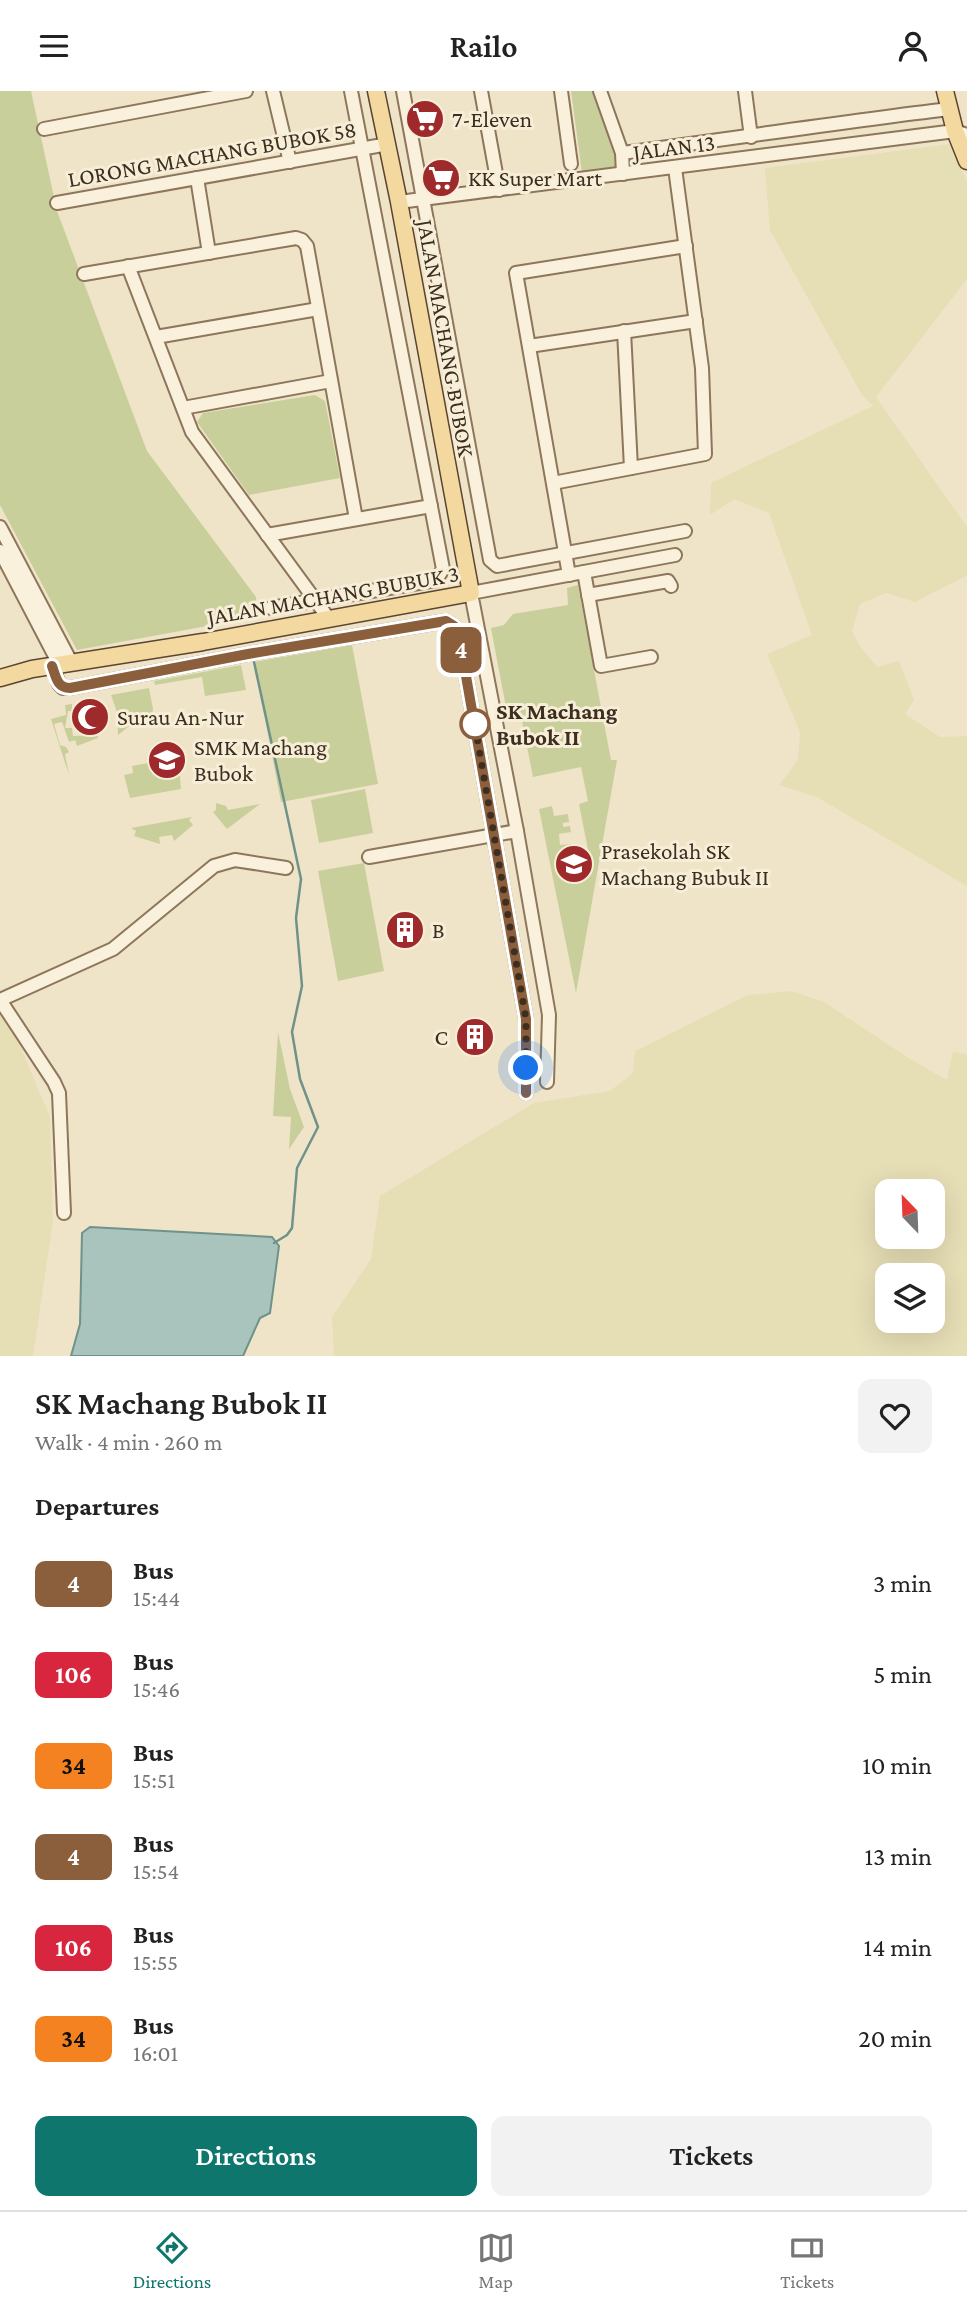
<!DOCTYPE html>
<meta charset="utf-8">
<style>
body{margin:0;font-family:"Crimson Pro",serif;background:#f2f2f2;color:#222;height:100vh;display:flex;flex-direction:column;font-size:26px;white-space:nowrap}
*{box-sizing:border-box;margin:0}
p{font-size:23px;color:#767676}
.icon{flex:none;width:38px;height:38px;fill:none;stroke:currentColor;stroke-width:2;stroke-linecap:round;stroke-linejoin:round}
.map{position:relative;height:1265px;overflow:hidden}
.details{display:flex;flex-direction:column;background:#fff;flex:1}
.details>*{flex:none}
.badge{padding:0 14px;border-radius:10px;font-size:24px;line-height:46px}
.needle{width:46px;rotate:337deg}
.controls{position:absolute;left:875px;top:1088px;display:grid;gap:14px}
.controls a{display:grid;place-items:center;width:70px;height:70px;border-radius:14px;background:#fff;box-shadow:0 7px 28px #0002;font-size:35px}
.you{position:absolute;width:35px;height:35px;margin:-18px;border:5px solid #fff;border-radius:50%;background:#1a73e8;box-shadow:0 0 0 10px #1a73e833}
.map>.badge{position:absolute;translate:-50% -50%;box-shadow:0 0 0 4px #fff}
h2{padding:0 35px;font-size:26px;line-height:63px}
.round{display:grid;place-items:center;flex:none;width:74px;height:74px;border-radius:14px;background:#f2f2f2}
.summary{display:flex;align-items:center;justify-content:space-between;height:119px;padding:0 35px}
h1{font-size:33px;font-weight:600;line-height:52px}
.primary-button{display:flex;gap:14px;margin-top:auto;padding:14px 35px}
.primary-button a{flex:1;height:80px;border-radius:14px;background:#0f766e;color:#fff;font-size:28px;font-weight:600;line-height:80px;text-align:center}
.primary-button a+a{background:#f2f2f2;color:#222}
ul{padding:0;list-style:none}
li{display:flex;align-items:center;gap:21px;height:91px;padding:0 35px}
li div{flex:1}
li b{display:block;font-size:26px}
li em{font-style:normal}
li .badge{min-width:77px;font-weight:700;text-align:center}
header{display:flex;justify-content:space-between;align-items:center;height:91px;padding:0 35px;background:#fff;font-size:32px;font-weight:600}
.dock{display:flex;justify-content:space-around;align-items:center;height:98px;border-top:2px solid #e0e0e0;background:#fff;font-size:19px;color:#767676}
.dock a{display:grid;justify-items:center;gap:4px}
.dock .on{color:#0f766e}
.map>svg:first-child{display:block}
</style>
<header><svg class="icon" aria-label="menu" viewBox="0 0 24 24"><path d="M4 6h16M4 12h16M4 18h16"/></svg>Railo<svg class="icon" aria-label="person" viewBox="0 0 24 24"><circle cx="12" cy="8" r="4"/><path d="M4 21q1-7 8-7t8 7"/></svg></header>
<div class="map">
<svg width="967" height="1265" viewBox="0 0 967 1265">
<rect width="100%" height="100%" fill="#f0e4c8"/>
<g fill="#e6deb5" fill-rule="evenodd">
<path d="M950,53l17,38v97l-91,118 91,130v49l-52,26 -29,-9 -26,11 -8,27 8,15 17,21 22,-6 15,39 -9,14 35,23 27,-1v150l-150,-89 -38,-12 19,-25 2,-28 -33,-78 45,-19 -43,-122 -35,-14 -24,16 1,-32 162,-77 -11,-11 -92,-165 -5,-62z"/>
<path d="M792,900l32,11 86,57 37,21 6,-28 14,2v302h-633l-2,-39 39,-58 9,-63 154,-93 76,-12 23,-18 2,-22 113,-56zM887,1101h46v45h-46zM887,1185h46v45h-46z"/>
<path d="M0,922l17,26 33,78 3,104 -20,135h-33z"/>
</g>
<g fill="#c9cf9b">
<path d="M0,0h31l26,120 90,240 109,146v20l-179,33 -77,-145z"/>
<path d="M571,0h21l9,23 14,23 2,32 -35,4z"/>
<path d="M315,304l10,6 15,77 -91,17 -52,-73 6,-9z"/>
<path d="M578,494l33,175h6l-41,233 -37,-184 13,-3 2,10 14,-2 1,8 -6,1v4l7,-1 1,6 -12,2 1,11 12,-1 1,3 -10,5 5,11 21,-8 -10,-51 9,-3 -7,-34 -48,10 -12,-61 -13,2 -17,-90 13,-3 9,-11 55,-9 -1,-17z"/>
<path d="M352,554l26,139 -97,18 -27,-140z"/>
<path d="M241,574l5,25 -41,6 -3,-19 -47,8 -1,-4z"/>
<path d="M149,597l4,21 -2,13 -23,5 -10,8 -1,-23 -6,-17z"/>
<path d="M72,613v7h-4l-3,17h7l1,8 25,-1v3l-21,8 -2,-6 -6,2 -7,-20 -8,2 6,21 6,2 3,5 -4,2 4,21 -18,-56 15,-4 -1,-10z"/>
<path d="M170,668l2,7 7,-1 2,24 -51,9 -6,-23 9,-2 -1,-7z"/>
<path d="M365,698l8,44 -54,10 -8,-43z"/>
<path d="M216,712l10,3 2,4 32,-6 -33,25 -14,-17 3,-2z"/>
<path d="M192,726l-3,3 4,5 -19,16 -2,-6 -13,2 1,7 -26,-8 2,-5 -5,-3z"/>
<path d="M364,772l20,108 -46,10 -20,-110z"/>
<path d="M278,941l12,57 14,38 -15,22 2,-32 -18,-1z"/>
</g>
<path fill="#a9c4bc" stroke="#6f938a" stroke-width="2" d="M90,1136l182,10 7,9 -9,67 -10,5 -17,38h-172l9,-32 2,-91z"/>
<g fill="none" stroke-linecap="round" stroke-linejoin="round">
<path stroke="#6f938a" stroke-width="2.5" d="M254,571l47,217 -5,39 6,68 -10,46 8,47 18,48 -21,41 -5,60 -5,7 -13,8"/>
<defs>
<g id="minor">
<path d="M273,0l17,71"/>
<path d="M403,0l87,469 7,6 188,-35"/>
<path d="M481,0l18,99"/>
<path d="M561,0l10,73"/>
<path d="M600,0l22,62 1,21"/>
<path d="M745,0l6,46"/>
<path d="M44,38l202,-38"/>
<path d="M622,62c109,-14 218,-31 327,-44"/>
<path d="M197,87l12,75"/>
<path d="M399,111l556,-71 12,4"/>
<path d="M57,112l331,-59"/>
<path d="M128,175l64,166 137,187"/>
<path d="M84,183l212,-36 6,2 5,6 49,273"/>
<path d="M624,240l7,137"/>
<path d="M156,246l162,-28"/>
<path d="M529,255l167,-25"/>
<path d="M183,317l148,-27"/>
<path d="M553,392l152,-29 -3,-86 -27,-200"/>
<path d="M0,436l71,135"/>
<path d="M267,444l164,-29"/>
<path d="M0,460l59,113"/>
<path d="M584,481l17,94 50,-9"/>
<path d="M569,484l-53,-302 170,-27"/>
<path d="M588,504l80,-14 3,5"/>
<path d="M271,517l165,-28 7,-11 -92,-478"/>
<path d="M52,575l7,18 4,4h7l178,-34 198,-33 8,5 5,10 67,383v74"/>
<path d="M369,766l148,-26"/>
<path d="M0,909l113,-51 101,-83 21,-6 51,8"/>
<path d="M0,909l54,82 5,11 5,120"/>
<path d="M547,991l2,-67 -32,-184 -46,-238 204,-38"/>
</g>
<g id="major">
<path d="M945,0l10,40 12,30"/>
<path d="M0,587l32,-9 171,-27 268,-49 -72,-391 -23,-111"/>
</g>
</defs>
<use href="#minor" stroke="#8d765c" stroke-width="16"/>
<use href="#major" stroke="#5b4430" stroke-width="19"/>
<use href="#minor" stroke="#faf1dc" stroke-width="12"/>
<use href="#major" stroke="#f3d9a0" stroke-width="16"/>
</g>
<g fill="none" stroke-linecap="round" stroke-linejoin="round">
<defs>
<path id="line" d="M52,575c4,11 5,22 18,22l178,-34 198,-33 8,5 5,10 67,383v74"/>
</defs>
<use href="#line" stroke="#fff" stroke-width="16"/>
<use href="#line" stroke="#8b5e3c" stroke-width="10"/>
<path stroke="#3d2e20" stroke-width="7" stroke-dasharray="0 12.6" d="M475,633l-1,-4 52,299v49"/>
</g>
<defs>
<symbol id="supermarket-disc" viewBox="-11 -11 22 22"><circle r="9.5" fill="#9e2a2b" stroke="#f7eed8"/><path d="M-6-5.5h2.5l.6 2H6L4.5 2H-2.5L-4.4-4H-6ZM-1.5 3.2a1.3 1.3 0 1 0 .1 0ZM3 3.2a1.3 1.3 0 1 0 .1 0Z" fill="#fff"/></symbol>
<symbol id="mosque-disc" viewBox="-11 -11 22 22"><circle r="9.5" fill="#9e2a2b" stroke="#f7eed8"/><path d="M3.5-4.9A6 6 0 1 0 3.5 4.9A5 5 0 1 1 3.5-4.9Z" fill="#fff"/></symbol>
<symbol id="school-disc" viewBox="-11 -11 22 22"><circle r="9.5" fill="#9e2a2b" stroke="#f7eed8"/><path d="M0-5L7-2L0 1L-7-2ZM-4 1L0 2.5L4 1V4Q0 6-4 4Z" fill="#fff"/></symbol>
<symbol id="building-disc" viewBox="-11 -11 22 22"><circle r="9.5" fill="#9e2a2b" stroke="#f7eed8"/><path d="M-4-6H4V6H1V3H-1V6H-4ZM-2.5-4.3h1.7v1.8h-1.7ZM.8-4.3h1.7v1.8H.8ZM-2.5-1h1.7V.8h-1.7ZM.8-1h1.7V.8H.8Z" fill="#fff"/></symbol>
</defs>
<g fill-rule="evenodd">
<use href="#supermarket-disc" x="403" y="6" width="44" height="44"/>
<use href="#supermarket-disc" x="419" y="65" width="44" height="44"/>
<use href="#mosque-disc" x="68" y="604" width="44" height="44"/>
<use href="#school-disc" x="145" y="647" width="44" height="44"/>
<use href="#school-disc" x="552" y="751" width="44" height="44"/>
<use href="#building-disc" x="383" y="817" width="44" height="44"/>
<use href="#building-disc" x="453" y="924" width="44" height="44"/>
</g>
<circle fill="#fff" stroke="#8b5e3c" stroke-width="3.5" cx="475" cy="633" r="14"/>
<g text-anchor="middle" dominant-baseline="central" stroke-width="6" stroke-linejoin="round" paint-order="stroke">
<g font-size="23" fill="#3d2e20" stroke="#f7eed8" text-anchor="start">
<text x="452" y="28">7-Eleven</text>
<text x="468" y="87">KK Super Mart</text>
<text x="117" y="626">Surau An-Nur</text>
<text x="194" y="656">SMK Machang<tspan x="194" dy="26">Bubok</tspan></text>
<text x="601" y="760">Prasekolah SK<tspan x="601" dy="26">Machang Bubuk II</tspan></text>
<text x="432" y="839">B</text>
<text x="448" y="946" text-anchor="end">C</text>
</g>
<g font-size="23" fill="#3d2e20" stroke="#f7eed8">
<text transform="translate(674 56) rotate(-7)">JALAN 13</text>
<text transform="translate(212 63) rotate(-10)">LORONG MACHANG BUBOK 58</text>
<text transform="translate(446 247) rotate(80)">JALAN MACHANG BUBOK</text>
<text transform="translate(333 504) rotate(-10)">JALAN MACHANG BUBUK 3</text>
</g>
<g font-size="23" font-weight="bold" fill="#3d2e20" stroke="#f7eed8" text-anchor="start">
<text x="496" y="620">SK Machang<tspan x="496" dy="26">Bubok II</tspan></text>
</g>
</g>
</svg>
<div class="controls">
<a><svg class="needle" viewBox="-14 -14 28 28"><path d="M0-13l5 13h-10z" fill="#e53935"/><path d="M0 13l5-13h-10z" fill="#767676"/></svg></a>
<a><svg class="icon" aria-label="layers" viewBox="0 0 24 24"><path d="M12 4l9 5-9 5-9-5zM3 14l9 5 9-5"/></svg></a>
</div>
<div class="you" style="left:526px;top:977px"></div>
<b class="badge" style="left:461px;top:559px;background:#8b5e3c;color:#fff">4</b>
</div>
<section class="details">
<div class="summary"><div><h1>SK Machang Bubok II</h1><p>Walk · 4 min · 260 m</p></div><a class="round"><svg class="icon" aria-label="heart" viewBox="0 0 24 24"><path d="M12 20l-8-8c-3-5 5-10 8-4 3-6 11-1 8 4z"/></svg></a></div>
<h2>Departures</h2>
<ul>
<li><span class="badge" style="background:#8b5e3c;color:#fff">4</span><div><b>Bus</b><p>15:44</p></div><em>3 min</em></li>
<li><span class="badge" style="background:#d7263d;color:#fff">106</span><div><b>Bus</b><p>15:46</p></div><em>5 min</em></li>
<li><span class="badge" style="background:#f58220;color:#111">34</span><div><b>Bus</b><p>15:51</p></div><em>10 min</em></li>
<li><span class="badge" style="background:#8b5e3c;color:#fff">4</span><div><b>Bus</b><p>15:54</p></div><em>13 min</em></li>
<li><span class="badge" style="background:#d7263d;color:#fff">106</span><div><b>Bus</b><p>15:55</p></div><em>14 min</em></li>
<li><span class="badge" style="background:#f58220;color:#111">34</span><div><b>Bus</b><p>16:01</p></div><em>20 min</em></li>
</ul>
<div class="primary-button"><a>Directions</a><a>Tickets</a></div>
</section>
<nav class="dock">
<a class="on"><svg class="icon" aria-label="directions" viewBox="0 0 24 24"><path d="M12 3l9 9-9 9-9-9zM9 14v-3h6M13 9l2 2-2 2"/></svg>Directions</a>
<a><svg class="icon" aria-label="map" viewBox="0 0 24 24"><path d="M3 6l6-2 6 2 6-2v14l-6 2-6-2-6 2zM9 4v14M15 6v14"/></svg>Map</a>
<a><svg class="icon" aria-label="tickets" viewBox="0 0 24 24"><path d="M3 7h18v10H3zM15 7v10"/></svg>Tickets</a>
</nav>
